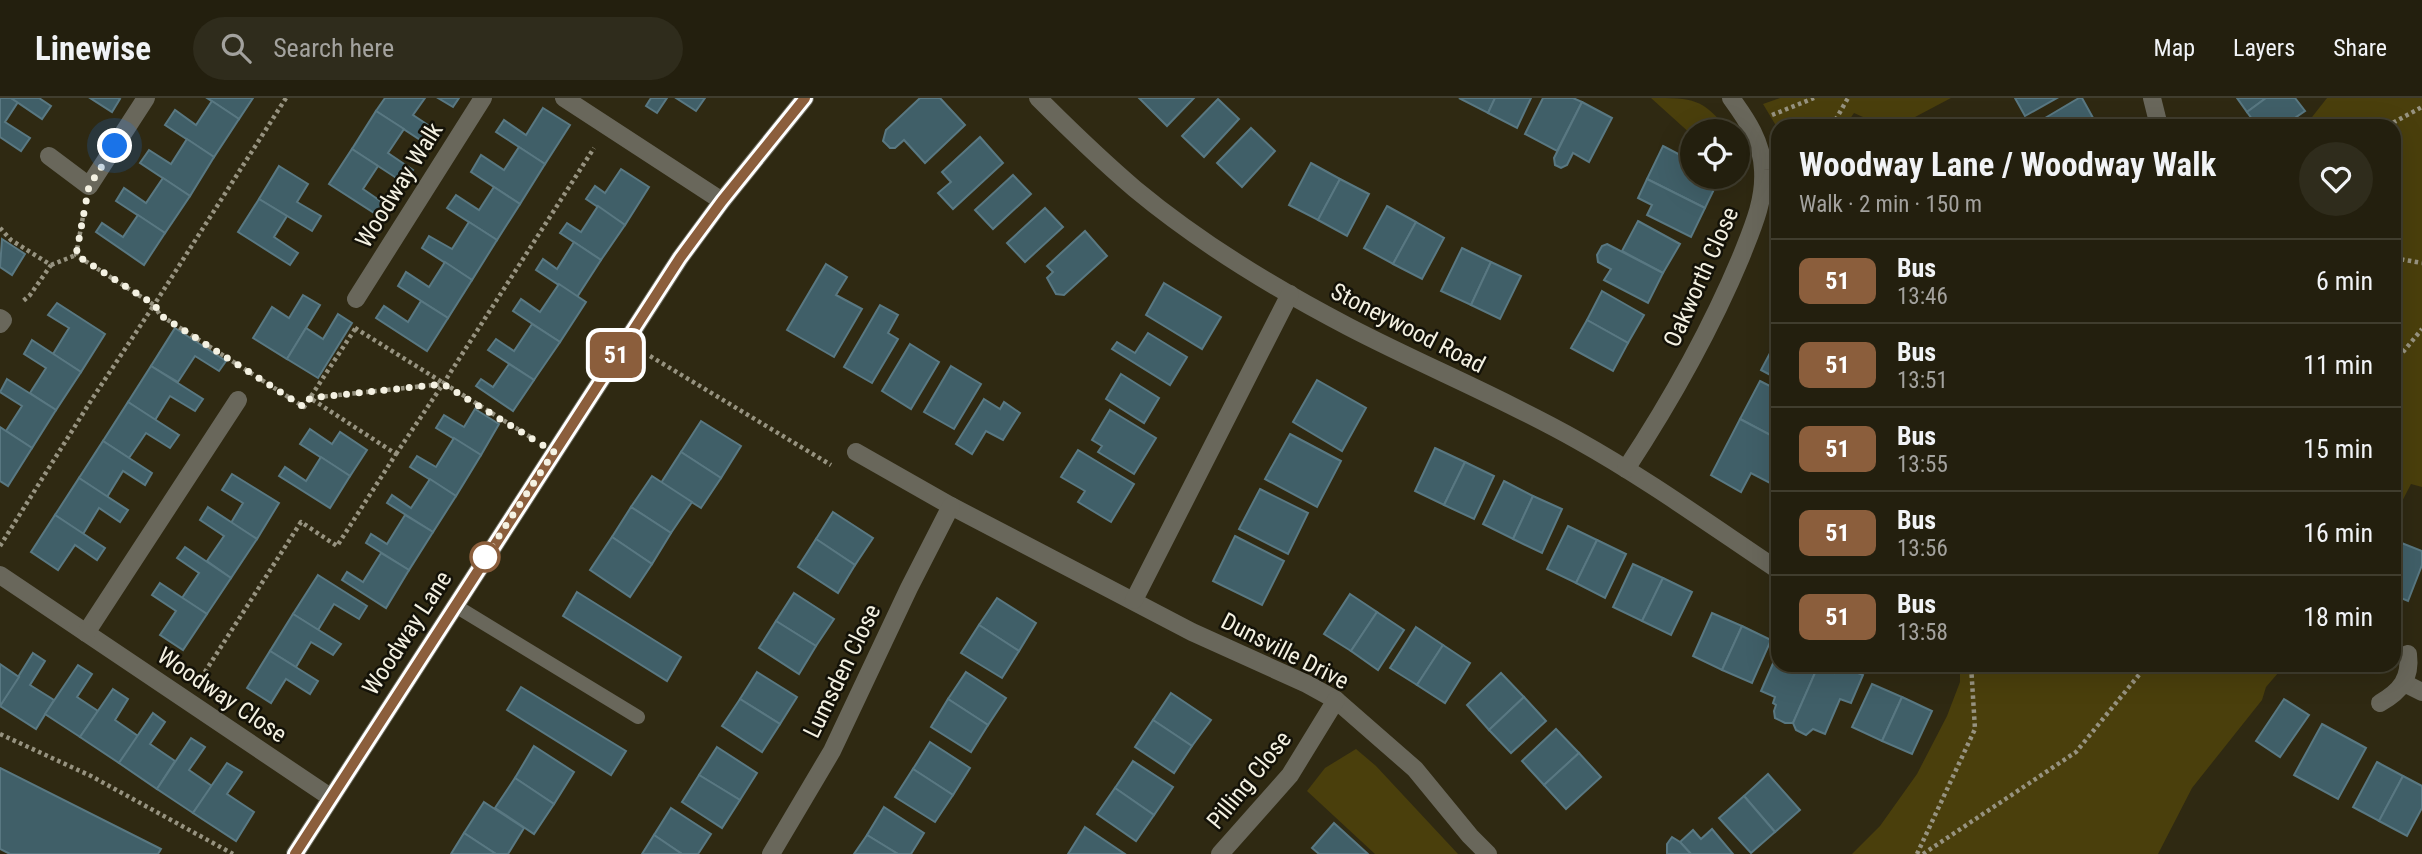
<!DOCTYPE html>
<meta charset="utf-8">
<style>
body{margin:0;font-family:"Roboto Condensed",sans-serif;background:#2f2c1c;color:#f1f3f6;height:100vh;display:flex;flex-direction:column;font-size:26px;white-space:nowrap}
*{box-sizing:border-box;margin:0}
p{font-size:23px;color:#a3a29e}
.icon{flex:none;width:38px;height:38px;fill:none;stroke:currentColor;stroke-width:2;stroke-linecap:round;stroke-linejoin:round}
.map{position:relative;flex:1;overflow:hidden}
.panel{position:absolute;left:1771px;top:21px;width:630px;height:553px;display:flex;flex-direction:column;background:#231f0e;border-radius:21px;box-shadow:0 7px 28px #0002,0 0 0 2px #403d2e}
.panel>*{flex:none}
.badge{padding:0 14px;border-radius:10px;font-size:24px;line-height:46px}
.tools{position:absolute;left:1680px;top:21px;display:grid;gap:14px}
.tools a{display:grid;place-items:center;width:70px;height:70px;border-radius:50%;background:#231f0e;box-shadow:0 7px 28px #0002,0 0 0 2px #403d2e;font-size:35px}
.you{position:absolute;width:35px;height:35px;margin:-18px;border:5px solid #fff;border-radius:50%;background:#1a73e8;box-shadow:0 0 0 10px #1a73e833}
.map>.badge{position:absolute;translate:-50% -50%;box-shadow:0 0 0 4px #fff}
.round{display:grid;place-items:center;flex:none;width:74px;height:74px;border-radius:37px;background:#2f2c1c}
.overview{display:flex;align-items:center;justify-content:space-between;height:119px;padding:0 28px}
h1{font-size:33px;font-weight:700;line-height:52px}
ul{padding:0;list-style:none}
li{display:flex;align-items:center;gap:21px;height:84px;padding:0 28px;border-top:2px solid #403d2e}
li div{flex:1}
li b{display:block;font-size:26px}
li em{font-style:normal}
li .badge{min-width:77px;font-weight:700;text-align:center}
header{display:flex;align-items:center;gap:42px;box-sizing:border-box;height:98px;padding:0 35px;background:#231f0e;border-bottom:2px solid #403d2e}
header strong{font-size:33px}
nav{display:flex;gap:38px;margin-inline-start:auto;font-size:24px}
.search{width:490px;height:63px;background:#2f2c1c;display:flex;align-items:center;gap:18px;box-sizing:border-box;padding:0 24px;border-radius:38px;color:#a3a29e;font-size:26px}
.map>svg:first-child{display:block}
</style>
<header>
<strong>Linewise</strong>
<div class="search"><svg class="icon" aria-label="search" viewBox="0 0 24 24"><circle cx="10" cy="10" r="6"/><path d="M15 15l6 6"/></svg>Search here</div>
<nav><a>Map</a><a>Layers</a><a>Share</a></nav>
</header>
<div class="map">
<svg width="2422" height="756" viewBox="0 0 2422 756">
<rect width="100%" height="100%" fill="#2f2912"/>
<g fill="#4a3f0c">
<path d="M1651,0c43,0 51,0 78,33h-37v4z"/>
<path d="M1780,0h171l-53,28h-15l-29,-13 -9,13h-67v3l-15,-25z"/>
<path d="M2327,0h95v389l-11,-3 -17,33v-391h-89z"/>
<path d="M1960,567h325l-19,22 -4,13 -70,88 -34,66h-306l28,-28 37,-52 30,-58 13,-34z"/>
<path d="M1356,651l20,17 82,88h-83l-68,-63 18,-23z"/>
</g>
<g fill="#405f68" stroke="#597882" stroke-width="2">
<path d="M0,0h11l7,4 -13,20 25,16 -9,13 -21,-14z"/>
<path d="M11,0h28l12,8 -9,13z"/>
<path d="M90,0h28l2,1 -8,13z"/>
<path d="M207,0h46l-14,21z"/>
<path d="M385,0h40l-12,17 24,16 -9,14 -52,-34z"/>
<path d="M438,0h21l-6,9z"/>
<path d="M651,0h16l-10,15 -11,-7z"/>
<path d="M676,0h29l-9,13z"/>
<path d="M920,0h20l25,27 -40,38 -21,-23 -9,8h-5l-7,-7 3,-11z"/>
<path d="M1139,0h55l-27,28z"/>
<path d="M1459,0h36l-7,15z"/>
<path d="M1495,0h36l-14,30 -29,-15z"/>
<path d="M1543,0h30l9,4 -25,49 -32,-17z"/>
<path d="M2015,0h42l-32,18z"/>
<path d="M2079,0h3l15,27 -54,1 -3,-5z"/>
<path d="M2237,0h29l-19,14z"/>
<path d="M2266,0h29l10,13 -22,15h-26l-10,-14z"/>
<path d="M1218,1l21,20 -35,38 -22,-21z"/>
<path d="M212,3l27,18 -25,38 -49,-32 10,-15 21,15z"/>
<path d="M1582,4l30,16 -23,44 -16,-9 -6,12 -6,3 -6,-3 -1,-7z"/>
<path d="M543,10l27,17 -25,39 -49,-32 8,-12 22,15z"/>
<path d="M376,13l28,18 -16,24 25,17 -9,13 -52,-34z"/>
<path d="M1251,30l24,23 -33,36 -25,-24z"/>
<path d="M980,39l23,26 -50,46 -15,-16 13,-11 -9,-10z"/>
<path d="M187,41l27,18 -24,39 -50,-33 9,-13 22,14z"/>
<path d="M1663,48l29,15v16h28l-15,31 -58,-29z"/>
<path d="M519,49l26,17 -25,40 -49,-32 10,-17 23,15z"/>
<path d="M352,51l26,17 -15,23 26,18 -7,11 -53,-34z"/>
<path d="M1311,65l29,16 -22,41 -29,-15z"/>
<path d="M279,68l29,18 -11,18 24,14 -9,15 -53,-32z"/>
<path d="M621,71l28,18 -24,38 -39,-26 9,-13 10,7z"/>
<path d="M1013,77l18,19 -38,35 -18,-19z"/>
<path d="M163,80l27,18 -25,37 -49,-32 8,-13 22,15z"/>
<path d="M1340,81l29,15 -22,42 -29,-16z"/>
<path d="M1647,81l58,29 -14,29 -44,-22 5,-10 -14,-7z"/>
<path d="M494,89l26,17 -23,36 -50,-32 9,-13 23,15z"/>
<path d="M259,101l28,17 -13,21 24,16 -8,12 -52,-33z"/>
<path d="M598,108l27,19 -24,35 -41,-27 7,-10 14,9z"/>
<path d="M1387,108l29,16 -23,42 -29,-16z"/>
<path d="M1045,110l18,19 -38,35 -18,-19z"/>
<path d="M138,117l27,18 -21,32 -48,-33 6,-9 21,14z"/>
<path d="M1638,123l42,23 -17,29 -41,-22z"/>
<path d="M469,124l28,18 -25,40 -50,-32 7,-12 23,13z"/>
<path d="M1416,124l28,16 -22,41 -29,-15z"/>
<path d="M1085,133l22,25 -43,39 -8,-1 -9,-16 6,-6 -6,-6z"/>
<path d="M2,141l23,15 -13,21 -12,-8z"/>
<path d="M574,144l27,18 -24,37 -41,-27 7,-11 14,10z"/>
<path d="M1607,146l56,29 -15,30 -44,-23 7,-11 -13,-7 -1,-7 5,-9z"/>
<path d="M1462,150l29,14 -20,43 -30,-14z"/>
<path d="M445,164l27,18 -24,38 -50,-32 8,-14 23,15z"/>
<path d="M1491,164l30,14 -21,43 -29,-14z"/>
<path d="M826,166l21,13 -11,18 26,14 -28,48 -47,-27z"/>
<path d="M1164,185l57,34 -19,32 -56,-34z"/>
<path d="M559,186l27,18 -26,40 -47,-31 8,-12 19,13z"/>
<path d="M1602,193l42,24 -16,28 -41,-23z"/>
<path d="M303,197l17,10 -33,54 -34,-21 19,-31 17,11z"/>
<path d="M421,203l27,17 -21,33 -51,-33 8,-12 24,16z"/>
<path d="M57,205l48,31 -24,38 -28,-18 16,-26 -21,-13z"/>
<path d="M880,207l18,10 -10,18 10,6 -26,44 -28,-16z"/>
<path d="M338,216l14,9 -34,55 -31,-19 19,-31 17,11z"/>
<path d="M1587,222l41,23 -15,28 -42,-23z"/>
<path d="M532,226l28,18 -26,38 -46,-30 8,-11 18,12z"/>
<path d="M175,230l51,33 -7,10 -24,-15 -17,26 -27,-16z"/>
<path d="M1148,235l39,24 -17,28 -58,-36 5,-7 18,11z"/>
<path d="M32,242l49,32 -25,38 -26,-17 16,-25 -22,-14z"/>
<path d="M1777,242l1,1v38l-17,-9z"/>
<path d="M910,246l29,18 -28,47 -29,-18z"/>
<path d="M509,266l25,16 -21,31 -37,-25 5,-7 12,8z"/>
<path d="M151,268l52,33 -8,12 -25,-15 -15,24 -27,-18z"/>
<path d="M951,268l30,18 -27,45 -30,-17z"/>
<path d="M1121,276l38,24 -15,25 -38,-24z"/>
<path d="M7,281l49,31 -24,38 -26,-17 16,-25 -22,-14z"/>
<path d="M1317,282l49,28 -24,43 -49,-29z"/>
<path d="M1760,283l18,9v49l-38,-20z"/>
<path d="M984,301l16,10 4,-7 16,11 -17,27 -17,-9 -14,23 -16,-10z"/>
<path d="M128,304l51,33 -9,13 -24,-15 -17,25 -26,-17z"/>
<path d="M475,311l24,15 -18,31 -45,-27 8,-13 20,12z"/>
<path d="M1110,312l46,28 -22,36 -36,-22 4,-6 -10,-6z"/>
<path d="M1740,321l38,20v48l-27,-14 -10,19 -30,-17z"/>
<path d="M701,323l40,25 -20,32 -40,-26z"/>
<path d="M0,329l32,21 -24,38 -8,-5z"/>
<path d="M310,331l22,15 8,-12 27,18 -17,26 -50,-32z"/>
<path d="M1290,336l51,27 -24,46 -52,-28z"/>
<path d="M454,340l27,17 -25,41 -46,-29 7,-11 19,11z"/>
<path d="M103,343l49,32 -7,12 -22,-14 -16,26 -28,-19z"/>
<path d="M1435,350l30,14 -21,43 -29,-14z"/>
<path d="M1078,352l56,34 -23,38 -33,-20 7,-11 -24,-14z"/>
<path d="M681,354l40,26 -20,30 -40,-25z"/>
<path d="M321,359l29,19 -20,32 -51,-32 6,-9 21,14z"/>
<path d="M1465,364l29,14 -20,43 -30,-14z"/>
<path d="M232,376l47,29 -22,36 -26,-16 12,-20 -21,-13z"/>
<path d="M652,378l40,26 -21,31 -40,-26z"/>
<path d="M79,380l49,32 -8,12 -21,-14 -16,26 -28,-19z"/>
<path d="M430,381l26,17 -23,36 -46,-29 5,-8 19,13z"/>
<path d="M1504,383l29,15 -20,43 -30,-15z"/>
<path d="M1260,391l48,24 -20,41 -49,-25z"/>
<path d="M1533,398l29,13 -20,44 -29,-14z"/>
<path d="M208,409l49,32 -26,39 -24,-17 17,-25 -24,-16z"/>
<path d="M631,409l40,26 -19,31 -40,-27z"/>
<path d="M833,414l40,26 -18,27 -39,-26z"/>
<path d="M55,417l50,33 -8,12 -22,-15 -17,25 -27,-18z"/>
<path d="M405,417l28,17 -24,38 -43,-27 5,-9 16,10z"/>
<path d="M1568,428l29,14 -21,43 -29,-14z"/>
<path d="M1235,438l49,25 -22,44 -49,-24z"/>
<path d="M612,439l40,27 -22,33 -40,-27z"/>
<path d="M816,441l39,26 -17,28 -40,-26z"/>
<path d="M1597,442l29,14 -21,44 -29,-15z"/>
<path d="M2399,444l23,9v14l-14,36 -14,-6v-40z"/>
<path d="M185,449l46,31 -24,36 -25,-16 17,-25 -22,-15z"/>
<path d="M381,455l28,17 -23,38 -44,-28 5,-8 16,10z"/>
<path d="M1633,466l30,14 -21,43 -29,-14z"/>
<path d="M318,477l49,31 -8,13 -25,-15 -16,26 -25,-16z"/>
<path d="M1663,480l29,14 -21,43 -29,-14z"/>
<path d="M160,485l47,31 -24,36 -23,-15 16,-24 -24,-16z"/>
<path d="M577,494l104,65 -14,24 -104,-65z"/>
<path d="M794,495l40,26 -18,27 -40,-25z"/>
<path d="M1350,496l27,18 -26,39 -27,-17z"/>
<path d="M997,500l39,25 -17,28 -40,-26z"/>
<path d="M1377,514l27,18 -26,40 -27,-19z"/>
<path d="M1712,515l30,13 -20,44 -29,-14z"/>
<path d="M293,516l48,30 -8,11 -22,-13 -15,25 -26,-16z"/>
<path d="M776,523l40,25 -17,28 -40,-26z"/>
<path d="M979,527l40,26 -17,27 -41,-25z"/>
<path d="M1742,528l29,14 -19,43 -30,-13z"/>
<path d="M1416,529l27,18 -26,40 -27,-17z"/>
<path d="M1443,547l27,18 -25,40 -28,-18z"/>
<path d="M270,553l48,30 -8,13 -24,-15 -15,24 -24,-15z"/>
<path d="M1778,554v13l40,1 -25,57h-8l-10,-5 -1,-7 2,-6 -3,-2 2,-6 -14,-6z"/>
<path d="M33,555l12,8 -15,24 24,15 -18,29 -36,-23z"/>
<path d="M0,566l19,13 -19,29z"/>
<path d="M78,567l14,9 -15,23 21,14 -18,26 -35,-23z"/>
<path d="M1838,567l25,10 -12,28 -11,-4 -15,35 -12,-5 -7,6 -10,-5 -3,-7 25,-57 16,7z"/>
<path d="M757,574l40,25 -17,27 -40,-25z"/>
<path d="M966,574l40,26 -18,27 -40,-26z"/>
<path d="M1501,575l23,24 -35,33 -22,-25z"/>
<path d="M1872,586l30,13 -20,44 -30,-14z"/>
<path d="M521,589l105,64 -15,24 -104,-65z"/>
<path d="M113,591l15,10 -13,21 23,16 -19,27 -39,-26z"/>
<path d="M1171,595l40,27 -19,26 -39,-26z"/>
<path d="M1524,599l22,24 -35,32 -22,-23z"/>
<path d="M1902,599l30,14 -20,43 -30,-13z"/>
<path d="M740,601l40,25 -18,28 -40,-26z"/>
<path d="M948,601l40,26 -17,27 -40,-25z"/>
<path d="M2284,601l25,16 -29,42 -24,-16z"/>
<path d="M153,615l12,9 -15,22 25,17 -18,28 -38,-26z"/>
<path d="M1153,622l39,26 -18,27 -39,-26z"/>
<path d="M2322,626l44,24 -28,51 -44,-24z"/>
<path d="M1556,631l23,24 -35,32 -22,-24z"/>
<path d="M191,640l14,9 -16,23 23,16 -19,27 -36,-24z"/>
<path d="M930,644l40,26 -17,27 -40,-26z"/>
<path d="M534,648l40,26 -20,32 -39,-26z"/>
<path d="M717,649l40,26 -17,27 -41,-25z"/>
<path d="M1579,655l22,24 -35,32 -22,-24z"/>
<path d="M1133,663l40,26 -19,28 -39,-27z"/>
<path d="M2377,664l26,14 -24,45 -26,-14z"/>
<path d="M227,665l15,9 -15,22 27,18 -18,29 -43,-28z"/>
<path d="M0,670l161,81 -3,5h-148l-10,-5z"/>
<path d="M913,671l40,26 -18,27 -40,-25z"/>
<path d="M1768,676l32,36 -25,22 -31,-36z"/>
<path d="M699,677l41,25 -18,28 -40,-26z"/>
<path d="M2403,678l19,10v22l-15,28 -28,-15z"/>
<path d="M515,680l39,26 -20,30 -39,-26z"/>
<path d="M1115,690l39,27 -18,26 -39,-27z"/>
<path d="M1744,698l31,36 -24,21 -32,-35z"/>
<path d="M484,704l40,26 -16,26h-12l-32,-21z"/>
<path d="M884,709l40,26 -13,21h-13l-31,-19z"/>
<path d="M671,710l40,26 -13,20h-16l-28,-19z"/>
<path d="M1334,725l34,31h-49l-7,-6z"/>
<path d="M1085,729l40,27h-57z"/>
<path d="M1712,731l21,25h-42l-11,-12 13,-12 8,9z"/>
<path d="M464,735l32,21h-45z"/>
<path d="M654,737l28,19h-40z"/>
<path d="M867,737l31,19h-44z"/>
<path d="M1672,739l8,5 11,12h-24v-10z"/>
</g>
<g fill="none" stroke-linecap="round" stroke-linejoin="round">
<g stroke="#979380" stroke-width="4.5" stroke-dasharray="3.5 3.5" stroke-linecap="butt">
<path d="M286,0l-132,207 6,10 144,92 53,-81"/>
<path d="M1772,17l42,-17"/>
<path d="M1832,28l16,-28"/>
<path d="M2387,28l35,-19"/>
<path d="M0,130l11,12 40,25 -21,30 -8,7"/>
<path d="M2394,160l28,5"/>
<path d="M51,167l25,-10"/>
<path d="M355,230l177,110"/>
<path d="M650,258l181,109"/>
<path d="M2394,265l28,-34"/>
<path d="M396,356l47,-70 151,-236"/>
<path d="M0,448l92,-147 62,-94 -78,-50 8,-44"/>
<path d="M201,580l100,-156 36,24 59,-92 -86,-56 133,-14"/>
<path d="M0,636l91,42 142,78"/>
<path d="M1917,756l58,-125 -4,-64"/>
<path d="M1923,756l153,-102 71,-87"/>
</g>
<path stroke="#69675b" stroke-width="14" d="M454,507l184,112"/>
<g stroke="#69675b" stroke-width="18">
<path d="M564,0l158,103"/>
<path d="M1038,0c31,31 63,62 97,91 65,54 139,99 214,138 75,39 154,71 228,113 70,39 135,86 201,130"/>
<path d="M2152,0l7,28"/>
<path d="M49,58l40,30 57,-88"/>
<path d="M356,201l127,-201"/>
<path d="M0,220l3,2 -3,4"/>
<path d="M856,354l95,54 241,126 115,52 29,16 79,69 55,67 18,18"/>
<path d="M1626,371c44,-67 84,-138 115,-212 11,-28 24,-56 22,-87 -1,-28 -16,-50 -32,-72"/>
<path d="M0,477l330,222"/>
<path d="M1134,502l156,-306"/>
<path d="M86,535l152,-233"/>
<path d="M2404,585l18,9"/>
<path d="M2380,605c21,-12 31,-25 28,-49"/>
<path d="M771,756l61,-103 77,-163 42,-82"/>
<path d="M1220,756l70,-79 46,-75"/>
</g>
<path stroke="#69675b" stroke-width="18" d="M295,756l385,-596 42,-57 83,-103"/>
</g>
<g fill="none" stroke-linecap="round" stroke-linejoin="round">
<defs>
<path id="line" d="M295,756l385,-596 42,-57 83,-103"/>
</defs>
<use href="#line" stroke="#fff" stroke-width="16"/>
<use href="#line" stroke="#8b5e3c" stroke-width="10"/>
<path stroke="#f4f1e2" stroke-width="7" stroke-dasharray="0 12.6" d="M115,48l-26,40 -13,69 79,50 5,10 144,92 6,-9 133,-14 111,68 -72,110 3,-5"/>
</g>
<circle fill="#fff" stroke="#8b5e3c" stroke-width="3.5" cx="485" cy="459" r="14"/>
<g text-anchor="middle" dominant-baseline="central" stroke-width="5" stroke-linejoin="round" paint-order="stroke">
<g font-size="24" fill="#f4f1e2" stroke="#141208">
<text transform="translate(399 87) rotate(-58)">Woodway Walk</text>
<text transform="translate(1701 179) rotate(-66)">Oakworth Close</text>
<text transform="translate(1408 230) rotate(27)">Stoneywood Road</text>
<text transform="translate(407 535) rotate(-57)">Woodway Lane</text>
<text transform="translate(1285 553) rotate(27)">Dunsville Drive</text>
<text transform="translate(842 573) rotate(-64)">Lumsden Close</text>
<text transform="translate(222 597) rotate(34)">Woodway Close</text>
<text transform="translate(1249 682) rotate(-51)">Pilling Close</text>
</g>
</g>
</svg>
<div class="tools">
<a><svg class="icon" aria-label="locate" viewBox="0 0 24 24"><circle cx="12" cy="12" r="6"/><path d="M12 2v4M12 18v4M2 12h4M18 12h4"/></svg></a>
</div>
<div class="you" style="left:115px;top:48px"></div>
<b class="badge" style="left:616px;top:257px;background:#8b5e3c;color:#fff">51</b>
<section class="panel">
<div class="overview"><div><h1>Woodway Lane / Woodway Walk</h1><p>Walk · 2 min · 150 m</p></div><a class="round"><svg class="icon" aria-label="heart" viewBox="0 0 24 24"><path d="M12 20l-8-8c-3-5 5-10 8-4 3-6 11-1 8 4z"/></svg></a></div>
<ul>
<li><span class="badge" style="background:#8b5e3c;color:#fff">51</span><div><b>Bus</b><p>13:46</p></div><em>6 min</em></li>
<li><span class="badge" style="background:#8b5e3c;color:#fff">51</span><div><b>Bus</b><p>13:51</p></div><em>11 min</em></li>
<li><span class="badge" style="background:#8b5e3c;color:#fff">51</span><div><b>Bus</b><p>13:55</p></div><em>15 min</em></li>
<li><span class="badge" style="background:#8b5e3c;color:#fff">51</span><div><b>Bus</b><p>13:56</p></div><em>16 min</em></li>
<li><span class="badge" style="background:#8b5e3c;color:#fff">51</span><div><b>Bus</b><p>13:58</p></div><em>18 min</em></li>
</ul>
</section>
</div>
